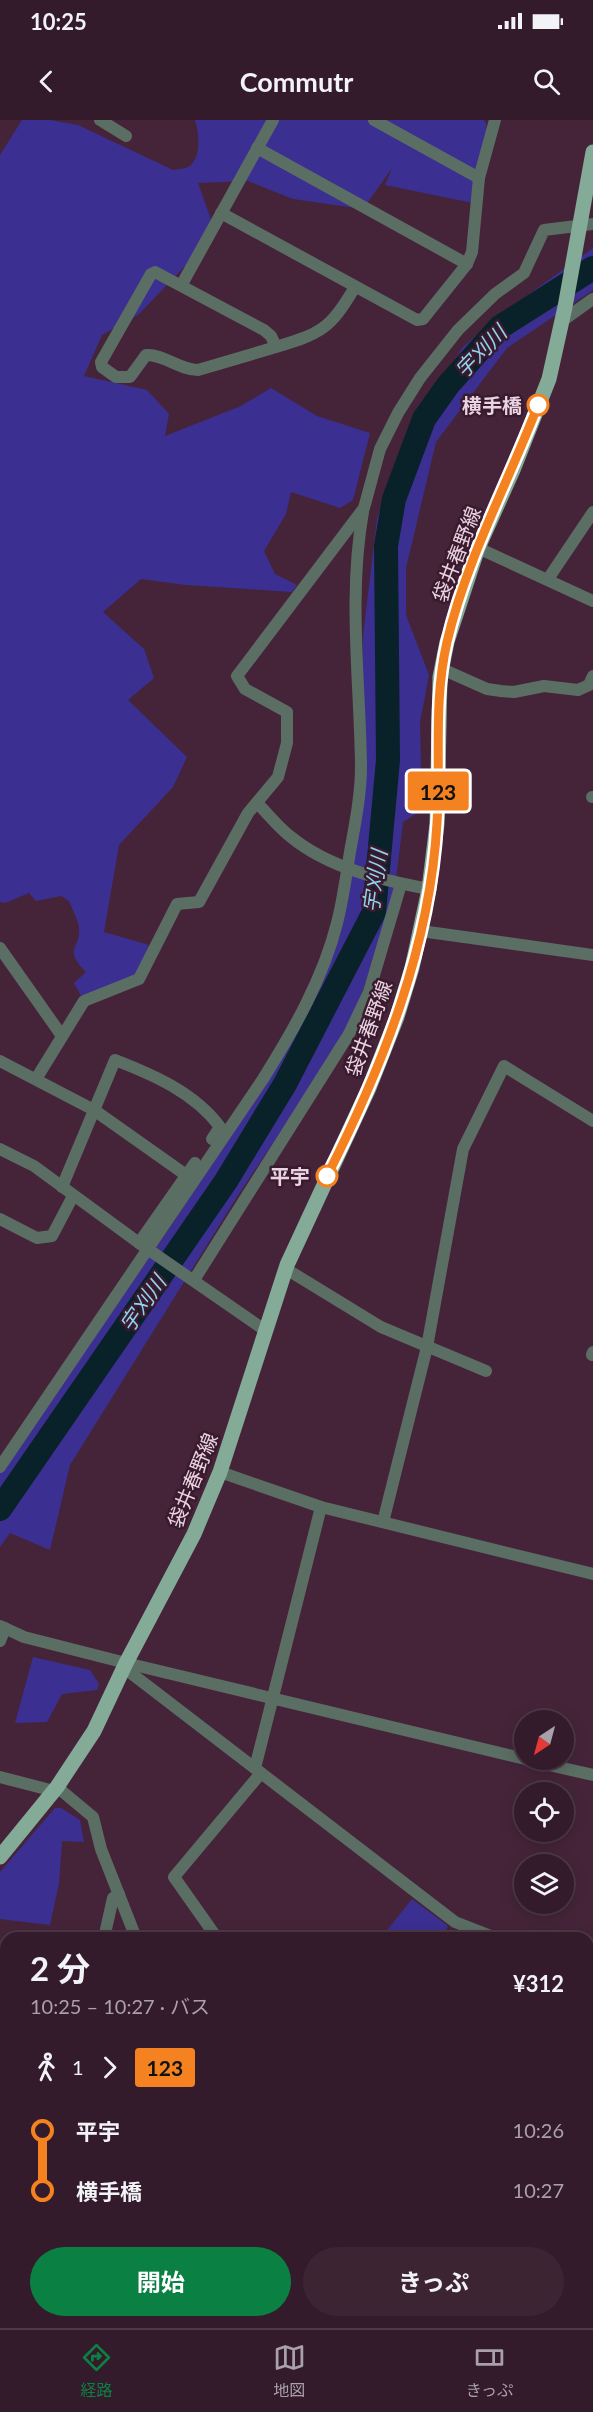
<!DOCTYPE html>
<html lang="ja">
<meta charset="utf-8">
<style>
body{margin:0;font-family:Lato,"Noto Sans JP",sans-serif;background:#3c2433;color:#f1f3f6;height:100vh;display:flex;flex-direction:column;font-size:22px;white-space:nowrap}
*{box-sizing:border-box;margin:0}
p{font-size:20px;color:#a9a1a9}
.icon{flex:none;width:33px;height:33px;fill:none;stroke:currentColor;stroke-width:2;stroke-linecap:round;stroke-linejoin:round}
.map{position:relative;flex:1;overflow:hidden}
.drawer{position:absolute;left:0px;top:1812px;width:594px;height:396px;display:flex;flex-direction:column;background:#341b2b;border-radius:18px 18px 0 0;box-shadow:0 3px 15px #0003,0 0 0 2px #4e3947}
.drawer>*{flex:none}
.badge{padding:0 12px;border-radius:4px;font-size:21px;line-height:39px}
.needle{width:39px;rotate:216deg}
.fabs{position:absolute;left:514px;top:1590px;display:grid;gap:12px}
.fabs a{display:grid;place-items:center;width:60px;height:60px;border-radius:50%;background:#341b2b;box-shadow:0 3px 15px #0003,0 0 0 2px #4e3947;font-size:30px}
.map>.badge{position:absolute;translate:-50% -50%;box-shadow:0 0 0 3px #fff}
.legs{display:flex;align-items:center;gap:9px;height:66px;padding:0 30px;font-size:20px}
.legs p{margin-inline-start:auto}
.head{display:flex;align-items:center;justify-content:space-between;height:102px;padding:0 30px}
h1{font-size:33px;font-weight:700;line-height:45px}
.cta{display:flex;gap:12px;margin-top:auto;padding:12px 30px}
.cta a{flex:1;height:69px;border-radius:36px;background:#0b8043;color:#fff;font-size:24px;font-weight:700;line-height:69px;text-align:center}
.cta a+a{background:#3c2433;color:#f1f3f6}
ul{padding:0 30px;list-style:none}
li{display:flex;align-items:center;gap:21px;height:60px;font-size:22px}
li i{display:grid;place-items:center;width:9px;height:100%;margin:0 8px;background:currentColor}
li i::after{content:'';width:15px;height:15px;margin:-8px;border:4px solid;border-radius:50%;background:#341b2b}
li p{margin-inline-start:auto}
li:first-child i{background:linear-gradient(#0000 50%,currentColor 0)}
li:last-child i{background:linear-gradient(currentColor 50%,#0000 0)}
.status{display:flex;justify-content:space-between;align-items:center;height:42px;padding:0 30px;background:#341b2b;direction:ltr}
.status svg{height:16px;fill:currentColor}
header{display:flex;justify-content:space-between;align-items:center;height:78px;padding:0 30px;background:#341b2b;font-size:27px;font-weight:700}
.tab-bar{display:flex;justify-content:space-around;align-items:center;height:84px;border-top:2px solid #4e3947;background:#341b2b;font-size:16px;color:#a9a1a9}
.tab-bar a{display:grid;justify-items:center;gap:3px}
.tab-bar .selected{color:#0b8043}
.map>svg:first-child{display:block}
</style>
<div class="status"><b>10:25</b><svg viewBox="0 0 49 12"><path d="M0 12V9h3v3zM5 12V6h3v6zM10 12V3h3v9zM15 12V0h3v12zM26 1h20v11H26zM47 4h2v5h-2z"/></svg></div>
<header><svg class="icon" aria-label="back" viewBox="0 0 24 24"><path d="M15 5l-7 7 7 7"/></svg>Commutr<svg class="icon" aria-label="search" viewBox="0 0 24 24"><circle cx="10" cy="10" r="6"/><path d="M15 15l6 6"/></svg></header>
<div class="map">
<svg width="593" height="2208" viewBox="0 0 593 2208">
<rect width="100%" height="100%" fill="#452439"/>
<g fill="#3c2f92">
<path d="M22,0h28l28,5 95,45c4,-1 11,-1 15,-3 14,-8 11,-34 7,-47h289l2,3 2,30 -10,51 -93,-19 7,-17 -29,41 -70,-10 -45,-18 -50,2 15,42 -2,14 -73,76 -36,20 -18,41 63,14 22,24 -4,22 76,-30 30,-18 46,28 53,17 -17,67 -13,8 -49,-16 -5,22 -22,37 11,23 22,11 -5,7 -106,-7 -45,-6 -38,33 41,37 10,29 -26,22 59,57 -14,30 -54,58 -15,87 45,13 -14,36 -51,20 -10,-18 12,-11c-24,-25 -5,-22 -7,-44 -1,-9 -7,-19 -10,-27l-8,-5 -25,5 -7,-8 -24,10 -5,-1v-747z"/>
<path d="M593,128v42l-86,58 -71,94 -30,126v47l23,60 -9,47 2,88 -19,12 -8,66 -43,138 -112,166 -170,273 -20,85 -40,-17 -10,14v-75l173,-249 113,-174 45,-89 30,-141 2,-183 14,-117 30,-89 56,-83 40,-34z"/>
<path d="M33,1537l57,13 9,14 -2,6 -35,4 -15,28 -32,1z"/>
<path d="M55,1688h6l19,12 4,22 -22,-1 -3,42 -9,42 -50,-6v-47z"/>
<path d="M412,1779l36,27 -6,12h-61z"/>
<path d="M0,1890l6,3v125l-6,11z"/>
<path d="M590,2163l3,1v44h-8v-6h3z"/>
</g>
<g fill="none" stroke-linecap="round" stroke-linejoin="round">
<g stroke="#092129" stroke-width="14">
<path d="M588,2112l5,-13"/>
<path d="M567,2208l1,-6"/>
</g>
<path stroke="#092129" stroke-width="24" d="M0,1389l226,-328 59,-97 89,-172 14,-152 -2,-214 8,-47 30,-80 24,-34 52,-58 93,-59"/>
<g stroke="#5b6e64" stroke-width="12">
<path d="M100,0l26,16"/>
<path d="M374,0l105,58"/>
<path d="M257,28l210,116"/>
<path d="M221,93l196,107 6,-1 44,-55 5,-12 7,-74 16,-58"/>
<path d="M182,164l91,-164"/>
<path d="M562,201l31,-22"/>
<path d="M276,227l-78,23c-19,0 -34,-16 -52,-15l-16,22h-14l-14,-10 -1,-5 50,-88 4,-2 109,58 7,6 5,11c46,-14 54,-18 79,-60"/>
<path d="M478,428l115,53"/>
<path d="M548,459l45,-67"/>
<path d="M442,549l45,20 14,2 13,1 30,-6 34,4 11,-5 4,-9"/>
<path d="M592,677h1"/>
<path d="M258,684c11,11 21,24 33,33 38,31 90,43 138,52"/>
<path d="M421,811l172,24"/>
<path d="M0,828l62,88"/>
<path d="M0,941l94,49 92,65"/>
<path d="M36,959l48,-78 55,-22 38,-75 22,-2 49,-89 30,-36 9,-34v-31l-42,-23 -8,-13 127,-168 16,-59 18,-36 22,-35 38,-48 37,-36 29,-21 20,-43 49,-6"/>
<path d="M0,1029l34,17 105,77 127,88"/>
<path d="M62,1067l53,-127c39,15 80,33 105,67l-8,12"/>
<path d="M0,1099l37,19 15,-2 21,-40"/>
<path d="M139,1123l56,-80"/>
<path d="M286,1149l95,58 105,44"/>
<path d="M194,1160l155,-246 20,-42 32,-108"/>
<path d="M592,1235l1,-3"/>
<path d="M0,1347l263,-388c30,-48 60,-100 74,-156 6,-23 9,-47 13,-71 5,-28 11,-57 11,-86 -1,-84 -13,-170 2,-254"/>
<path d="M220,1352l101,35 272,67"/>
<path d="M383,1402l44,-175 36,-198 41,-83 89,55"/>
<path d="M0,1521l5,-13"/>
<path d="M123,1547l332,255 41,16"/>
<path d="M255,1648l66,-261"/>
<path d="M0,1657l54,14"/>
<path d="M104,1818l9,-40 6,-4"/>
<path d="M217,1818l-43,-61 87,-104"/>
<path d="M588,1860l5,4"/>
<path d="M0,1868l6,2"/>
<path d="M588,1900l5,-13"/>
<path d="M588,2026l5,3"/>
<path d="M588,2130l5,-13"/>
<path d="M431,2202l4,6"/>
<path d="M147,2208l5,-6"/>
<path d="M291,2208l27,-6"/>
<path d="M574,2208l1,-6"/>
</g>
<g stroke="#5b6e64" stroke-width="12">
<path d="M0,1506l24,11 102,26 399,96"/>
<path d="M527,1640l66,15"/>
<path d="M57,1667l36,30 8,32 35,89"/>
<path d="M218,2208v-6"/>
</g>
<path stroke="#84ab97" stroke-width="15" d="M0,1737l57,-70 37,-56 32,-68 68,-129 26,-62 67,-207 82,-177 28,-71 15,-49 17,-79 8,-65 3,-147 7,-35 31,-94 35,-78 36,-91 16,-72 28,-155"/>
</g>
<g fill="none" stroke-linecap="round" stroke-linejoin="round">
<defs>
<path id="line-1" d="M327,1056c56,-110 103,-229 110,-353 4,-60 -4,-121 10,-181 19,-82 61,-159 91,-237"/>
</defs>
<use href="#line-1" stroke="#fff" stroke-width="14"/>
<use href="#line-1" stroke="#f58220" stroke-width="9"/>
</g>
<g fill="#fff" stroke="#f58220" stroke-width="3">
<circle cx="538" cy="285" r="10"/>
<circle cx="327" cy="1056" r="10"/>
</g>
<g text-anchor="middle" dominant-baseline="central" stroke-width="5" stroke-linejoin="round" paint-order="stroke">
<g font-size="20" font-weight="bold" fill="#ead4e1" stroke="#3a1a2f" text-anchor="end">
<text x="522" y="285">横手橋</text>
<text x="310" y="1056">平宇</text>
</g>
<g font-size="20" fill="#ead4e1" stroke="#3a1a2f">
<text transform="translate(456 434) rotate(-69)">袋井春野線</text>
<text transform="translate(368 908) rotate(-70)">袋井春野線</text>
<text transform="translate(192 1360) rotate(-68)">袋井春野線</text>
</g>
<g font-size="21" font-style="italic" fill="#8fd4ed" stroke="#3a1a2f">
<text transform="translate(480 231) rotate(-46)">宇刈川</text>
<text transform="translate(374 761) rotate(-82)">宇刈川</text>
<text transform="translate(142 1183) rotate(-55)">宇刈川</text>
</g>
</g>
</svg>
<div class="fabs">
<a><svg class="needle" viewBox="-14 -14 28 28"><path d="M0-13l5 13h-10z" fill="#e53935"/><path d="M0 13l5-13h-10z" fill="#a9a1a9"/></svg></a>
<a><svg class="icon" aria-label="locate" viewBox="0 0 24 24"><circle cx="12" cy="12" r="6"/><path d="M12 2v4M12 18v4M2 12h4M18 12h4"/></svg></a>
<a><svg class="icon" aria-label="layers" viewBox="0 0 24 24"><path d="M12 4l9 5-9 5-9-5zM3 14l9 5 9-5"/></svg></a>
</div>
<b class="badge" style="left:438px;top:671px;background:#f58220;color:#111">123</b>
<section class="drawer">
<div class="head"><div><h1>2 分</h1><p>10:25 – 10:27 · バス</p></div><b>¥312</b></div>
<div class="legs"><svg class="icon" aria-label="walk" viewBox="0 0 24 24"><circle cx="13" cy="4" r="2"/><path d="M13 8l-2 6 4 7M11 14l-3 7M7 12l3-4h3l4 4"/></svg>1<svg class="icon" aria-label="forward" viewBox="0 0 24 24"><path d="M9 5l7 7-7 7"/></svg><b class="badge" style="background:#f58220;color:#111">123</b></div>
<ul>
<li><i style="color:#f58220"></i><b>平宇</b><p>10:26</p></li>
<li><i style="color:#f58220"></i><b>横手橋</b><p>10:27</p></li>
</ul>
<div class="cta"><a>開始</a><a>きっぷ</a></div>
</section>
</div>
<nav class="tab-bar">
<a class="selected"><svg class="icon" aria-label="directions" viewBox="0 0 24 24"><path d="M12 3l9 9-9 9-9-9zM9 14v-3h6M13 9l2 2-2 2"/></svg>経路</a>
<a><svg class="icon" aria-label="map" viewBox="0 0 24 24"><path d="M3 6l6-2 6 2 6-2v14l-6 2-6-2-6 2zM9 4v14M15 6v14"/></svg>地図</a>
<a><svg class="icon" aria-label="tickets" viewBox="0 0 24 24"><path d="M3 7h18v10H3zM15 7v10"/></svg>きっぷ</a>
</nav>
